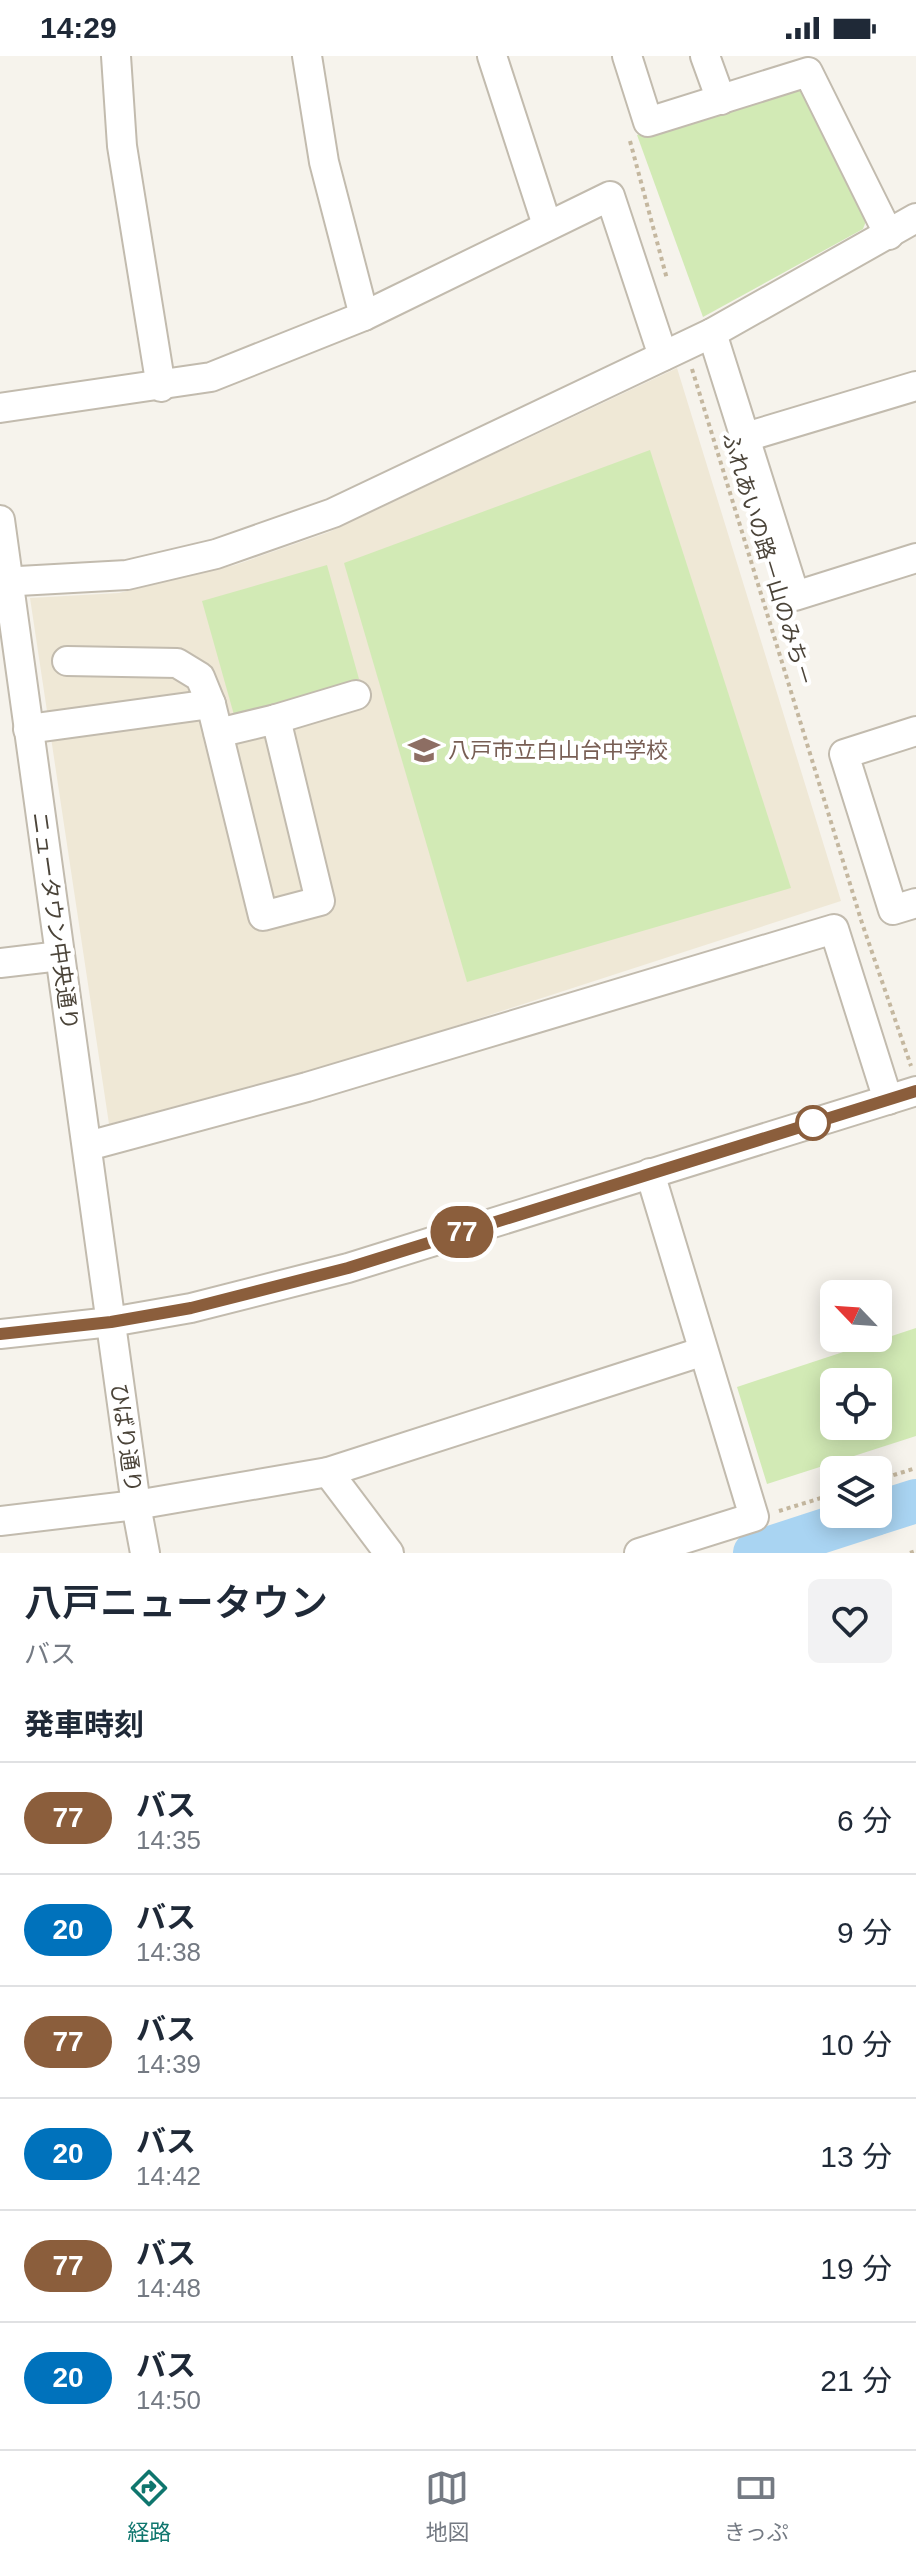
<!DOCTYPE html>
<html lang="ja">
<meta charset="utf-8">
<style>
body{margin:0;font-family:Arial,"Noto Sans JP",sans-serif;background:#f2f2f3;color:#1f2937;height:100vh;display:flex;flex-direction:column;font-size:30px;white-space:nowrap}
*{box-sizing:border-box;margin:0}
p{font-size:26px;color:#747a83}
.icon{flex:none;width:44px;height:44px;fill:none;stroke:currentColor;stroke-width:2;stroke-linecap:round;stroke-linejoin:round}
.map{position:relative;height:1497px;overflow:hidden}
.panel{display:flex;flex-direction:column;background:#fff;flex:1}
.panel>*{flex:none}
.badge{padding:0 16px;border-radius:26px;font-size:28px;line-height:52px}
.needle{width:52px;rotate:295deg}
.controls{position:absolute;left:820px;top:1224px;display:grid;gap:16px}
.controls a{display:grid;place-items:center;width:72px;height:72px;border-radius:12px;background:#fff;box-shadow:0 4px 20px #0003;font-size:40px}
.map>.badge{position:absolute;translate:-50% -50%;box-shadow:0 0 0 4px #fff}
h2{padding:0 24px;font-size:30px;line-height:72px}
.round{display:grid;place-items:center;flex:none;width:84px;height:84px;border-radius:12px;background:#f2f2f3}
.headline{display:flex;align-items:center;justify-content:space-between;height:136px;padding:0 24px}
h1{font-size:38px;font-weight:600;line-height:60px}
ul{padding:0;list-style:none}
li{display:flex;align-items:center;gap:24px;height:112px;padding:0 24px;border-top:2px solid #e0e1e3}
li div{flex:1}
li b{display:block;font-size:30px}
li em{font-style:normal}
li .badge{min-width:88px;font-weight:700;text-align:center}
.status{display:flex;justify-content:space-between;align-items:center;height:56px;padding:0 40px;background:#fff;direction:ltr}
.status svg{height:22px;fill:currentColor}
.tabs{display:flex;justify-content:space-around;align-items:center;height:112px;border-top:2px solid #e0e1e3;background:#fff;font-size:22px;color:#747a83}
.tabs a{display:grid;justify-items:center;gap:4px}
.tabs .selected{color:#0f766e}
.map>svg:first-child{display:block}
</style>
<div class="status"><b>14:29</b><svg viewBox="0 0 49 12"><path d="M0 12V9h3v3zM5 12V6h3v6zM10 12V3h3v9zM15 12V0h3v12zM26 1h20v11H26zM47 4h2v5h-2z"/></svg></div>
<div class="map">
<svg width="916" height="1497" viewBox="0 0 916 1497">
<rect width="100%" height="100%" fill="#f6f3ec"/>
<path fill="#efe8d6" d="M677,312l164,533 -481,156 -251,67 -79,-526 89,-5 116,-28 94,-33z"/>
<g fill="#d2eab5" fill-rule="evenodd">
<path d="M795,29l11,5 62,126 -5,13 -160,88 -66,-182z"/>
<path d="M650,394l141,438 -324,94 -123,-419z"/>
<path d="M327,509l32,114 -125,36 -32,-114z"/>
<path d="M916,1272v108l-149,48 -30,-97zM878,1326v44h-44v-44z"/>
</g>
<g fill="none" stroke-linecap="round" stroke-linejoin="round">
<g stroke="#a9d4f2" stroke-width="44">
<path d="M878,1457l38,-12"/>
<path d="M755,1497l120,-39"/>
</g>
<defs>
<g id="minor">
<path d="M116,0l6,90 39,241"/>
<path d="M307,0l17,106 40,154"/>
<path d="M492,0l55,169"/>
<path d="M627,0l21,66 160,-50 81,163"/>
<path d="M705,0l16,44"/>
<path d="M712,277l83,263 121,-38"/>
<path d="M0,352l211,-31 153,-61 246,-120 53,160"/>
<path d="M746,381l170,-51"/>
<path d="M0,464l136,985 9,48"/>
<path d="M0,526l127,-7 89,-21 117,-41 379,-180 204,-115"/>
<path d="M67,605l110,2 23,14 11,27"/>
<path d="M276,663l80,-24"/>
<path d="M28,673l183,-25 52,212 57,-15 -44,-182 -58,14"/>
<path d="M916,675l-72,23 49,156 23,-7"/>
<path d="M0,907l60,-7"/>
<path d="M88,1090l219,-59 527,-158 54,171"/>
<path d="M0,1278l111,-12 80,-14 157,-40 568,-177"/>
<path d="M328,1416l61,81"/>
<path d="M0,1465l136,-16 192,-33 373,-120"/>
<path d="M639,1497l115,-36 -104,-344"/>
</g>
</defs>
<use href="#minor" stroke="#c2bbae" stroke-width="32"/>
<g stroke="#c4b79f" stroke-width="4" stroke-dasharray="4 4" stroke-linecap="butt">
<path d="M630,85l37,138"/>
<path d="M692,313l170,554 49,143"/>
<path d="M878,1424l38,-12"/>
<path d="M779,1455l55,-17"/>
<path d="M910,1497l6,-2"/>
</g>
<use href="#minor" stroke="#fff" stroke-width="28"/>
</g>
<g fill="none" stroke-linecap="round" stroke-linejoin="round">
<defs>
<path id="line" d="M0,1278l111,-12 80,-14 157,-40 568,-177"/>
</defs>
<use href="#line" stroke="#fff" stroke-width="18"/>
<use href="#line" stroke="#8b5e3c" stroke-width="12"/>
</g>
<defs>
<symbol id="school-bare" viewBox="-9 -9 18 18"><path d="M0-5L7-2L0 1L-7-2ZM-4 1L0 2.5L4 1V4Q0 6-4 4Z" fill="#8d6e63" stroke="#fff" stroke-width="2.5" paint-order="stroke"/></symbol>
</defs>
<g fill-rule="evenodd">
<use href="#school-bare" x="402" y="672" width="44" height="44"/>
</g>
<circle fill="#fff" stroke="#8b5e3c" stroke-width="4" cx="813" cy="1067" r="16"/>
<g text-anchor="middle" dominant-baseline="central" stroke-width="8" stroke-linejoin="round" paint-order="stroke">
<g font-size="22" fill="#4b4439" stroke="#fff">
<text transform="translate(768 503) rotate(73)">ふれあいの路－山のみち－</text>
<text transform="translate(55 865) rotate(82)">ニュータウン中央通り</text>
<text transform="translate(126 1382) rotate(82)">ひばり通り</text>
</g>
<g font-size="22" fill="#785e54" stroke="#fff" text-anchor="start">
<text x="448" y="694">八戸市立白山台中学校</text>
</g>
</g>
</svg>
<div class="controls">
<a><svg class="needle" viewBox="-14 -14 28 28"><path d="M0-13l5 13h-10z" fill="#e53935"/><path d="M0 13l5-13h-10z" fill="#747a83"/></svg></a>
<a><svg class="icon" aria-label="locate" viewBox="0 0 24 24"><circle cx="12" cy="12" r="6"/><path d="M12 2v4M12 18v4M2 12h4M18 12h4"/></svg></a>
<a><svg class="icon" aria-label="layers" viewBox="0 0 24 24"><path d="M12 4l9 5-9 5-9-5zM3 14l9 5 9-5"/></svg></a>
</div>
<b class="badge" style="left:462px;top:1176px;background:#8b5e3c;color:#fff">77</b>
</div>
<section class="panel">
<div class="headline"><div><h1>八戸ニュータウン</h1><p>バス</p></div><a class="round"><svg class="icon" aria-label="heart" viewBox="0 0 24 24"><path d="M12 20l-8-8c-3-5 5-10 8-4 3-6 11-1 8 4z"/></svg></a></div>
<h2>発車時刻</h2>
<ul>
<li><span class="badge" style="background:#8b5e3c;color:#fff">77</span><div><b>バス</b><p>14:35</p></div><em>6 分</em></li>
<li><span class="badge" style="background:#0072bc;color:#fff">20</span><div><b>バス</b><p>14:38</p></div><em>9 分</em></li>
<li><span class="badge" style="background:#8b5e3c;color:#fff">77</span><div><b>バス</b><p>14:39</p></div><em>10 分</em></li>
<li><span class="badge" style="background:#0072bc;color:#fff">20</span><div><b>バス</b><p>14:42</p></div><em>13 分</em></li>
<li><span class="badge" style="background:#8b5e3c;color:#fff">77</span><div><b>バス</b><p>14:48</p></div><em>19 分</em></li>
<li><span class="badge" style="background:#0072bc;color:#fff">20</span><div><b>バス</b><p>14:50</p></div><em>21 分</em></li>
</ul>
</section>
<nav class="tabs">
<a class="selected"><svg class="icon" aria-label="directions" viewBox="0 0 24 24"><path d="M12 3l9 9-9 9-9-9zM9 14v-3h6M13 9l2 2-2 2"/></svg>経路</a>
<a><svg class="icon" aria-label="map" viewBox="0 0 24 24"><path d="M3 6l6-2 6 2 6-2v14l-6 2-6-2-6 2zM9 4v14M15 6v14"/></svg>地図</a>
<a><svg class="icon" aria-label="tickets" viewBox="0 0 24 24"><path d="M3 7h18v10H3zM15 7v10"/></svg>きっぷ</a>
</nav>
